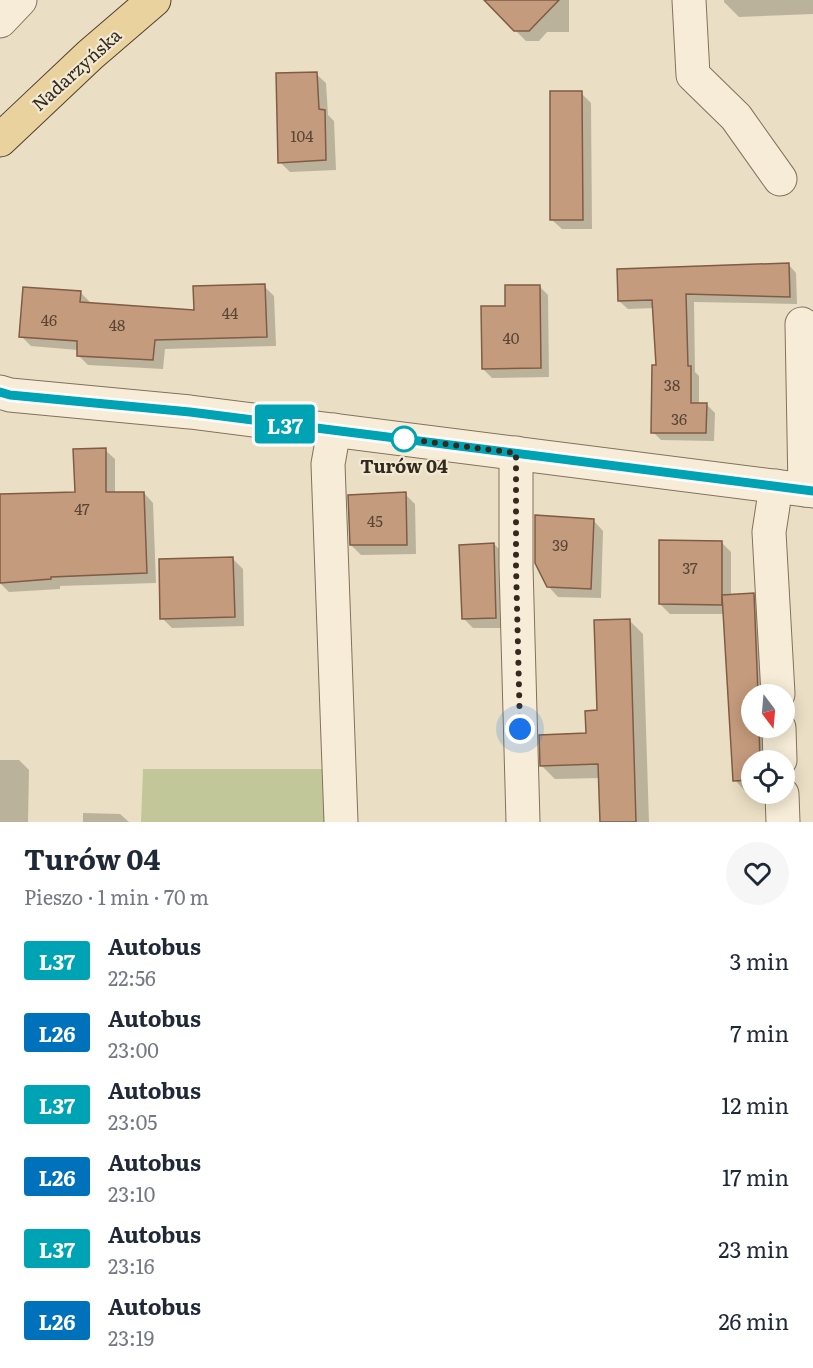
<!DOCTYPE html>
<html lang="pl">
<meta charset="utf-8">
<style>
body{margin:0;font-family:Literata,serif;background:#f6f6f7;color:#1f2937;height:100vh;display:flex;flex-direction:column;font-size:22px;white-space:nowrap}
*{box-sizing:border-box;margin:0}
p{font-size:20px;color:#747a83}
.icon{flex:none;width:33px;height:33px;fill:none;stroke:currentColor;stroke-width:2;stroke-linecap:round;stroke-linejoin:round}
.map{position:relative;height:822px;overflow:hidden}
.panel{display:flex;flex-direction:column;background:#fff;flex:1}
.panel>*{flex:none}
.badge{padding:0 12px;border-radius:4px;font-size:21px;line-height:39px}
.needle{width:39px;rotate:164deg}
.buttons{position:absolute;left:741px;top:684px;display:grid;gap:12px}
.buttons a{display:grid;place-items:center;width:54px;height:54px;border-radius:50%;background:#fff;box-shadow:0 3px 15px #0003;font-size:30px}
.you{position:absolute;width:30px;height:30px;margin:-15px;border:4px solid #fff;border-radius:50%;background:#1a73e8;box-shadow:0 0 0 9px #1a73e833}
.map>.badge{position:absolute;translate:-50% -50%;box-shadow:0 0 0 3px #fff}
.round{display:grid;place-items:center;flex:none;width:63px;height:63px;border-radius:32px;background:#f6f6f7}
.headline{display:flex;align-items:center;justify-content:space-between;height:102px;padding:0 24px}
h1{font-size:28px;font-weight:700;line-height:45px}
ul{padding:0;list-style:none}
li{display:flex;align-items:center;gap:18px;height:72px;padding:0 24px}
li div{flex:1}
li b{display:block;font-size:22px}
li em{font-style:normal}
li .badge{min-width:66px;font-weight:700;text-align:center}
.map>svg:first-child{display:block}
</style>
<div class="map">
<svg width="813" height="822" viewBox="0 0 813 822">
<rect width="100%" height="100%" fill="#eadfc4"/>
<path fill="#c2c799" d="M143,769h192l1,53h-195z"/>
<g fill="#0003">
<path d="M500,0h69v32h-22l-8,9h-13l-26,-26z"/>
<path d="M724,0h89v14l-74,3 -15,-15z"/>
<path d="M316,74l10,9 2,32 6,6 2,49 -46,2 -10,-10z"/>
<path d="M581,93l10,10 1,126h-30l-10,-9z"/>
<path d="M788,264l8,9 1,31 -103,-2 1,70 4,4v29h8l8,8 -1,28 -53,-1 -8,-8 5,-65 -4,-59 -26,1 -9,-8z"/>
<path d="M264,286l10,10 2,50 -111,3 -2,20 -75,-4 -10,-10v-5l-47,-4 -10,-10 59,-44 10,10v2l106,7z"/>
<path d="M539,286l9,9 1,82 -57,1 -9,-9 24,-61z"/>
<path d="M105,450l10,9v34h29l9,10 3,80 -96,3v3l-51,3 -9,-9v-87l76,-2z"/>
<path d="M405,494l10,10 1,50 -55,1 -10,-10z"/>
<path d="M594,521l9,10 -2,67 -43,-1 -10,-11z"/>
<path d="M721,542l10,10v44l22,-2 10,10 3,90h-14v34h16l1,32h-17v30h-8l-9,-10 -10,-166h-55l-10,-10z"/>
<path d="M494,544l10,10 1,74h-32l-10,-10z"/>
<path d="M233,559l10,10 1,57 -72,2 -10,-10z"/>
<path d="M629,620l14,14 6,188h-47l-2,-44 -45,1 -13,-13 45,-32 11,-22z"/>
<path d="M0,760h19l10,10 -1,52h-28z"/>
<path d="M83,813l37,1 9,8h-46z"/>
</g>
<g fill="#c59b7d" stroke="#805c44" stroke-width="1.5">
<path d="M484,0h75l-30,31h-15z"/>
<path d="M317,72l2,37 6,1 1,50 -48,3 -2,-90z"/>
<path d="M550,91h32l1,129h-33z"/>
<path d="M789,263l1,34 -104,-3 2,72h3v37h16l-1,30h-55l1,-68h4l-4,-65 -34,1 -1,-32z"/>
<path d="M265,284l2,53 -112,3 -2,20 -76,-4v-15l-58,-4 4,-50 58,4 -1,11 114,8 -1,-24z"/>
<path d="M505,285h35l1,83 -59,1 -1,-63h24z"/>
<path d="M106,448v44h38l3,81 -96,4v2l-51,4v-89l75,-2 -2,-43z"/>
<path d="M406,492l1,53h-57l-2,-50z"/>
<path d="M535,515l59,4 -3,70 -44,-2 -12,-24z"/>
<path d="M659,540l63,1v64l-63,-1z"/>
<path d="M494,543l2,75 -34,1 -3,-74z"/>
<path d="M233,557l2,60 -75,2 -1,-60z"/>
<path d="M754,593l4,101h-6v34h7l1,32h-8v20l-19,1 -11,-186z"/>
<path d="M630,619l6,203h-36l-2,-58 -58,2 -1,-31 47,-2 -1,-22 12,-1 -3,-90z"/>
</g>
<g fill="none" stroke-linecap="round" stroke-linejoin="round">
<defs>
<g id="minor">
<path d="M689,0l4,75 43,42 44,62"/>
<path d="M0,21l20,-21"/>
<path d="M802,324l3,166"/>
<path d="M0,392l10,3 180,17 623,79"/>
<path d="M334,430l-6,34 13,358"/>
<path d="M516,453v113l7,256"/>
<path d="M776,486l-7,46 9,162"/>
<path d="M779,728l1,32"/>
<path d="M782,794l1,28"/>
</g>
<path id="major" d="M0,140l90,-85 64,-55"/>
</defs>
<use href="#minor" stroke="#83715c" stroke-width="35"/>
<use href="#major" stroke="#513f30" stroke-width="35"/>
<use href="#minor" stroke="#f6ecd7" stroke-width="33"/>
<use href="#major" stroke="#ead29f" stroke-width="33"/>
</g>
<g fill="none" stroke-linecap="round" stroke-linejoin="round">
<defs>
<path id="line" d="M0,392l10,3 180,17 623,79"/>
</defs>
<use href="#line" stroke="#fff" stroke-width="14"/>
<use href="#line" stroke="#00a3b4" stroke-width="9"/>
<path stroke="#34291f" stroke-width="6" stroke-dasharray="0 10.8" d="M404,439l-6,-1 118,15v113l4,163"/>
</g>
<circle fill="#fff" stroke="#00a3b4" stroke-width="3" cx="404" cy="439" r="12"/>
<g text-anchor="middle" dominant-baseline="central" stroke-width="4.5" stroke-linejoin="round" paint-order="stroke">
<g font-size="15" fill="#584636">
<text x="302" y="135">104</text>
<text x="230" y="312">44</text>
<text x="49" y="319">46</text>
<text x="117" y="324">48</text>
<text x="511" y="337">40</text>
<text x="672" y="384">38</text>
<text x="679" y="418">36</text>
<text x="82" y="508">47</text>
<text x="375" y="520">45</text>
<text x="560" y="544">39</text>
<text x="690" y="567">37</text>
</g>
<g font-size="18" fill="#34291f" stroke="#f2e9d3">
<text transform="translate(76 69) rotate(-42)">Nadarzyńska</text>
</g>
<g font-size="18" font-weight="bold" fill="#34291f" stroke="#f2e9d3">
<text x="404" y="465">Turów 04</text>
</g>
</g>
</svg>
<div class="buttons">
<a><svg class="needle" viewBox="-14 -14 28 28"><path d="M0-13l5 13h-10z" fill="#e53935"/><path d="M0 13l5-13h-10z" fill="#747a83"/></svg></a>
<a><svg class="icon" aria-label="locate" viewBox="0 0 24 24"><circle cx="12" cy="12" r="6"/><path d="M12 2v4M12 18v4M2 12h4M18 12h4"/></svg></a>
</div>
<div class="you" style="left:520px;top:729px"></div>
<b class="badge" style="left:285px;top:424px;background:#00a3b4;color:#fff">L37</b>
</div>
<section class="panel">
<div class="headline"><div><h1>Turów 04</h1><p>Pieszo · 1 min · 70 m</p></div><a class="round"><svg class="icon" aria-label="heart" viewBox="0 0 24 24"><path d="M12 20l-8-8c-3-5 5-10 8-4 3-6 11-1 8 4z"/></svg></a></div>
<ul>
<li><span class="badge" style="background:#00a3b4;color:#fff">L37</span><div><b>Autobus</b><p>22:56</p></div><em>3 min</em></li>
<li><span class="badge" style="background:#0072bc;color:#fff">L26</span><div><b>Autobus</b><p>23:00</p></div><em>7 min</em></li>
<li><span class="badge" style="background:#00a3b4;color:#fff">L37</span><div><b>Autobus</b><p>23:05</p></div><em>12 min</em></li>
<li><span class="badge" style="background:#0072bc;color:#fff">L26</span><div><b>Autobus</b><p>23:10</p></div><em>17 min</em></li>
<li><span class="badge" style="background:#00a3b4;color:#fff">L37</span><div><b>Autobus</b><p>23:16</p></div><em>23 min</em></li>
<li><span class="badge" style="background:#0072bc;color:#fff">L26</span><div><b>Autobus</b><p>23:19</p></div><em>26 min</em></li>
</ul>
</section>
